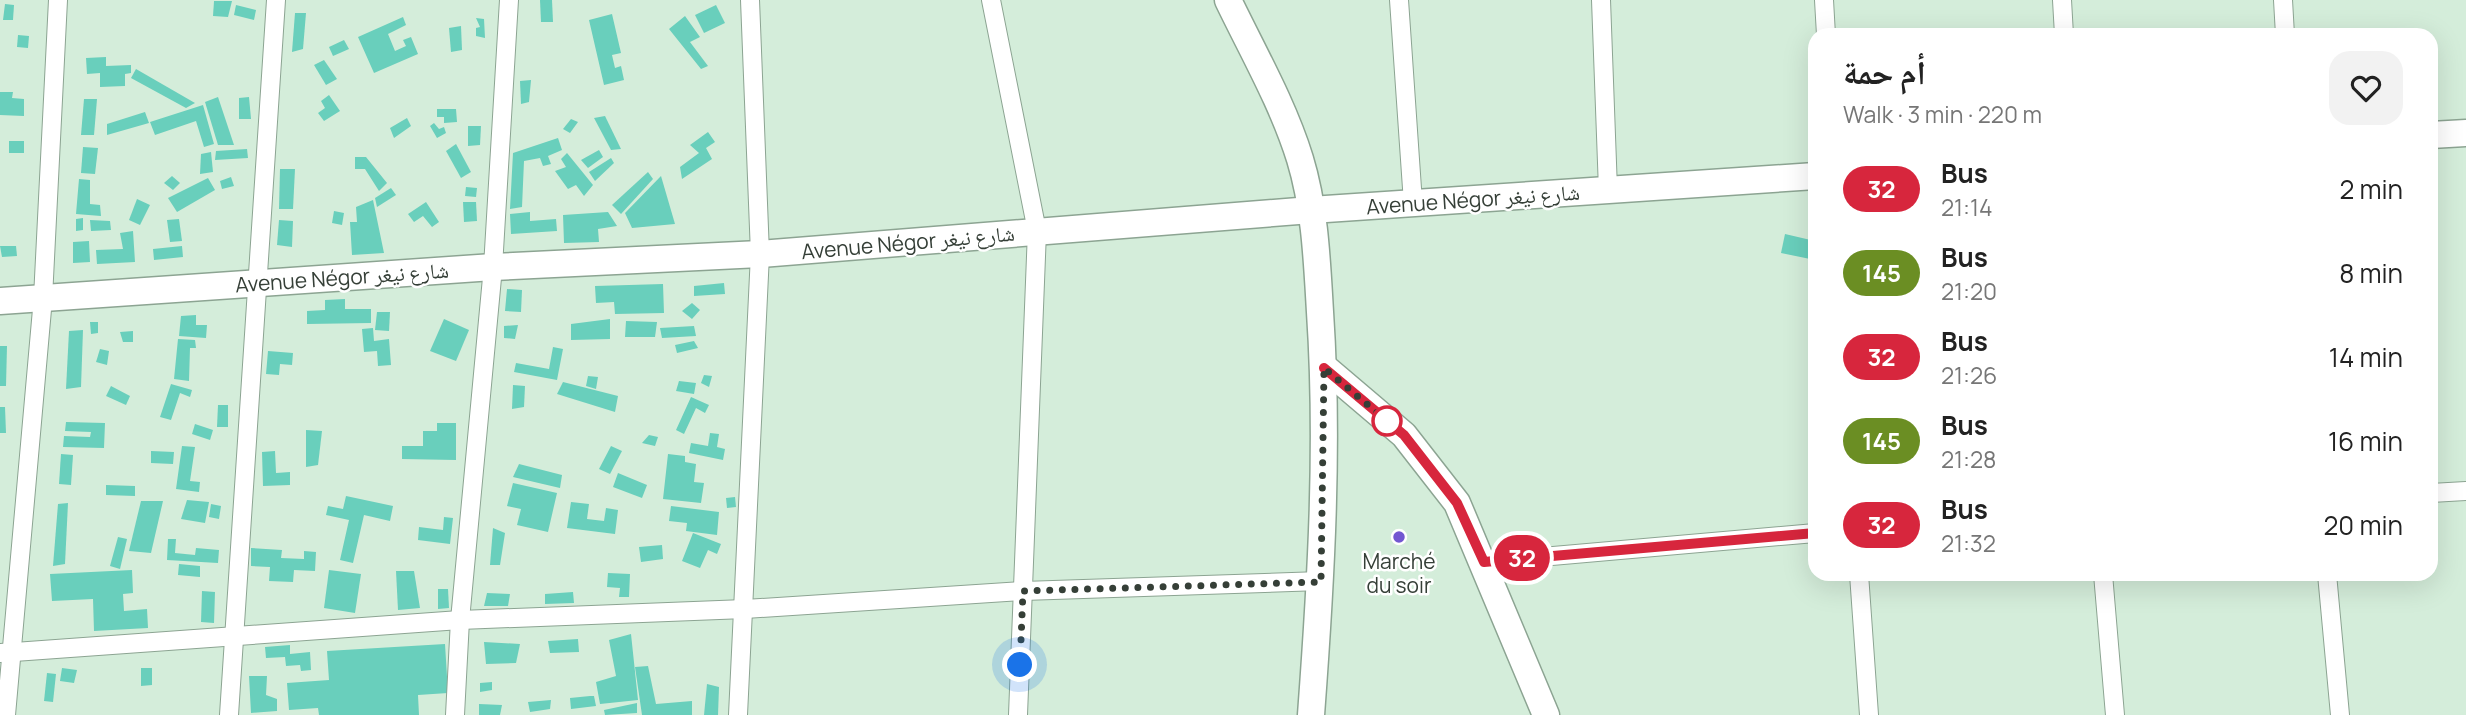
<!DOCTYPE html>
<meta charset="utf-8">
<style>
body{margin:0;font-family:Manrope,"Noto Naskh Arabic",sans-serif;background:#f2f2f2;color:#222;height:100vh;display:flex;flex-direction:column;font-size:26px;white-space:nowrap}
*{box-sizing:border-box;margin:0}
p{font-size:23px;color:#767676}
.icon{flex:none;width:38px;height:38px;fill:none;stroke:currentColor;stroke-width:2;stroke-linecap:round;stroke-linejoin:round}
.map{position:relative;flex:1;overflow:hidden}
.drawer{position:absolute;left:1808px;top:28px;width:630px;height:553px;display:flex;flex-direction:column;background:#fff;border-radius:21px;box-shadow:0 7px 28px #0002}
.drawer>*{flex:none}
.badge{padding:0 14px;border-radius:23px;font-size:24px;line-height:46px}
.you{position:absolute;width:35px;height:35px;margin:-18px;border:5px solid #fff;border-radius:50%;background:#1a73e8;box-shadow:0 0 0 10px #1a73e833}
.map>.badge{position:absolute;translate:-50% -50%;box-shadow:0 0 0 4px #fff}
.round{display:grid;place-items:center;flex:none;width:74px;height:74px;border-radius:21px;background:#f2f2f2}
.headline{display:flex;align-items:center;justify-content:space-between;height:119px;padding:0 35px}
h1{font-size:33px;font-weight:800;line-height:52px}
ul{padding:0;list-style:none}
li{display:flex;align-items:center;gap:21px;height:84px;padding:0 35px}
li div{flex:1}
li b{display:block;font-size:26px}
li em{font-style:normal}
li .badge{min-width:77px;font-weight:700;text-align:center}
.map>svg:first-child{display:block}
</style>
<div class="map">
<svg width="2466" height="715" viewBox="0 0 2466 715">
<rect width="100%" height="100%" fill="#d4edda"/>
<g fill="#69cfbc">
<path d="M540,0h12l1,22h-12z"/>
<path d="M214,1h18l-4,16 -15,-1z"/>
<path d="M5,4l9,1 -1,15h-10z"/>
<path d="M236,5l20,5 -2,10 -20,-5z"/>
<path d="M716,5l9,18 -21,10 -9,-18z"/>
<path d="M295,13h11l-3,36 -11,3z"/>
<path d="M612,14l9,39 -9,2 3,13 6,-2 3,14 -20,5 -15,-65z"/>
<path d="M685,16l15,21 -10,5 18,24 -7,3 -32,-40z"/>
<path d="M403,17l3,8 -18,9 7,17 11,-5 -3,-6 8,-3 7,17 -44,19 -16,-36z"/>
<path d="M476,18l8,1 1,19 -9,-2v-8l4,-1z"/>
<path d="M461,26l1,24 -11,2 -2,-24z"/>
<path d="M18,35l11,1 -1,12 -11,-1z"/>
<path d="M344,40l5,9 -16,7 -4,-9z"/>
<path d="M106,57v9l25,-1v8l-6,1v12l-25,1v-14l-13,1 -1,-16z"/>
<path d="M324,60l13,19 -11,6 -12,-20z"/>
<path d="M136,69l59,34 -9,5 -55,-30z"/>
<path d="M531,80l-2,22 -8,2 -1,-23z"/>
<path d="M0,92h13l-1,6 12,1v17l-24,-1z"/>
<path d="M329,95l11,16 -16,10 -6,-8 7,-5 -4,-7z"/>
<path d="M218,97l16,48h-16l-13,-43z"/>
<path d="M249,97l2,22h-12v-21z"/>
<path d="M84,99h13l-3,36h-13z"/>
<path d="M203,105l11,39 -10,3 -8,-26 -41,14 -5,-13z"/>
<path d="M437,109h19l1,13 -13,1v-6h-7z"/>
<path d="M145,112l4,11 -42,12v-11z"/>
<path d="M605,116l16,33 -10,1 -17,-32z"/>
<path d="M407,118l4,8 -17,12 -4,-10z"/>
<path d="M571,119l7,3 -8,11 -7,-4z"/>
<path d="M434,123l5,6 5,-2 2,6 -9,5 -7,-12z"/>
<path d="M468,126h13l-1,19 -12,1z"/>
<path d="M708,132l7,10 -9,6 6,11 -30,20 -2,-12 19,-14 -9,-8z"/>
<path d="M558,138l4,12 -14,6 3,8 -8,2 -3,-8 -16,3 -2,46 -12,2 3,-56z"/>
<rect x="9" y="141" width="15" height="12"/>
<path d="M456,144l15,28 -10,6 -15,-27z"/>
<path d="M83,147l15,1 -3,26 -14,-1z"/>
<path d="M247,149l1,9 -33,2 1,-9z"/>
<path d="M599,150l4,7 -15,11 -7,-8z"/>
<path d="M211,152l2,20 -13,2 1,-20z"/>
<path d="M567,153l26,32 -9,11 -8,-11 -8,4 -13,-18 11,-4 -5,-8z"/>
<path d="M355,157h11l21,26 -8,8 -14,-22h-10z"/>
<path d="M611,158l3,5 -19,18 -6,-9z"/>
<path d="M280,169h15l-2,40h-14z"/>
<path d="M648,172l5,7 -32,35 -9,-9z"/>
<path d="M172,176l8,7 -7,7 -9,-7z"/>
<path d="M661,176l14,48 -43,4 -7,-15z"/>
<path d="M231,177l3,9 -12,3 -2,-8z"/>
<path d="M208,178l7,12 -38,22 -9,-14z"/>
<path d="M79,179l11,1v24l10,1 1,11 -25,-2z"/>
<path d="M466,187l11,1 -1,9 -11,-1z"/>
<path d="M391,188l5,7 -19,12 -2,-9z"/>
<path d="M137,199l13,6 -10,20 -11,-5z"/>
<path d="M373,200l11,53 -32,2 -2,-33h7l-1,-15z"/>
<path d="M426,202l13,20 -7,5 -9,-11 -9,6 -6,-8z"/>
<path d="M463,202h13l1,19 -13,1z"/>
<path d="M334,211l10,2 -2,12 -10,-2z"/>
<path d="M530,212v9l26,-2 1,12 -46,3 -1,-20z"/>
<path d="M608,212l9,14 -19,3 1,13 -35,1 -1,-28z"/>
<path d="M83,218v12l-7,1v-12z"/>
<path d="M179,219l3,22 -12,1 -3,-22z"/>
<path d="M90,220l20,1 1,9 -20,1z"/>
<path d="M279,220l14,1 -1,26 -15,-2z"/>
<path d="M133,231l2,31 -38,2 -1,-14 27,-1 -3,-16z"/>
<path d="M1785,234l30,7v19l-34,-7z"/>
<path d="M89,241l1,21 -17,1v-21z"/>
<path d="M0,246h16l1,10 -15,1z"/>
<path d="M182,246l1,11 -29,3 -1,-11z"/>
<path d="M724,283l1,11 -31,2v-10z"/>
<path d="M663,284l1,29 -49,1 -1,-12 -18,1 -1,-17z"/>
<path d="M507,289l15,1 -1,22 -16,-1z"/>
<path d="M345,299v10h26v14l-64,1v-13l18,-1v-10z"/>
<path d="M692,303l8,7 -8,9 -10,-8z"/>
<path d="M377,312h13l-1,19 -14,-1z"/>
<path d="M196,315v10h11l-1,13 -27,-2 2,-20z"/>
<path d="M444,319l25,11 -13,31 -26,-10z"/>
<path d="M610,319v20l-39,1v-16z"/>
<path d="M626,321l31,1 -2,15h-30z"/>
<path d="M90,322h8v11l-7,1z"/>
<path d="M518,325l-3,14 -11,-1v-12z"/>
<path d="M694,326l2,10 -34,2 -2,-10z"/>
<path d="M373,328l1,13 15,-2 2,26 -13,1 -1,-15 -13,1 -2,-23z"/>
<path d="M83,330l-2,57 -15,2 3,-58z"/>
<path d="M133,331v11h-10l-3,-10z"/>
<path d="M178,339l17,1 1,8h-6l-1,33 -15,-2z"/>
<path d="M694,341l4,7 -21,5 -2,-8z"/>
<path d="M0,346h7l-1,40h-6z"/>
<path d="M553,347l10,2 -6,31 -43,-8 2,-9 33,6z"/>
<path d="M100,349l9,2 -2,14 -11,-3z"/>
<path d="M268,351l25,2 -1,12 -12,-1 -1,11 -13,-1z"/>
<path d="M704,375l8,1 -3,11 -8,-4z"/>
<path d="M588,376l10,1 -2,12 -10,-3z"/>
<path d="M679,381l17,2 -2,11 -18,-3z"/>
<path d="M563,382l55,14 -3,16 -58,-18z"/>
<path d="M171,384l21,6 -2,7 -10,-4 -9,27 -11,-3z"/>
<path d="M513,385l12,1 -1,21 -12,2z"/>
<path d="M111,386l19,10 -4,9 -20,-9z"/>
<path d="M691,397l18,8 -4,8 -9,-5 -12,26 -8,-4z"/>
<path d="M218,405h10v22h-11z"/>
<path d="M0,407h5l1,26h-6z"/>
<path d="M66,422l39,1 -1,25 -41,-1 1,-11 26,1 1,-5 -26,-1z"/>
<path d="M437,423h19v37l-54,-1v-13h21v-15h14z"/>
<path d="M195,424l18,6 -3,10 -18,-6z"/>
<path d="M306,430l16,1 -4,34 -12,2z"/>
<path d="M710,433l9,1 -2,13 8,2 -2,11 -34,-7 2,-10 17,3z"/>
<path d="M649,435l9,2 -3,9 -13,-3z"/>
<path d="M182,446l13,1 -5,34 10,1 -1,10 -23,-3z"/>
<path d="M611,446l11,5 -12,23 -11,-5z"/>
<path d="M151,451l23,1 -1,12 -22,-1z"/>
<path d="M275,451l1,22 14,-1v13l-27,1 -1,-34z"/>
<path d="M61,454l12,1 -2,30 -12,-1z"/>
<path d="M668,454l17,2v6l11,2 -2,18 10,1 -3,20 -38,-4z"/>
<path d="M519,464l43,11 -2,13 -47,-11z"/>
<path d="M618,473l29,12 -5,13 -29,-11z"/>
<path d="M513,483l44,10 -9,39 -31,-7 4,-16 -14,-3z"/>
<path d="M106,485l29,1v10l-29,-1z"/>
<path d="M346,496l47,10 -3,15 -26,-6 -11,48 -13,-3 9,-40 -23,-5 2,-9 15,3z"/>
<path d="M735,497l1,10 -9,1 -1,-10z"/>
<path d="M187,500l22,2 -4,21 -24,-4z"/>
<path d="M141,501h22l-12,52 -22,-2z"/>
<path d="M571,502l18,2 -2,15 17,2 2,-13 12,2 -3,24 -48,-6z"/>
<path d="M68,503l-3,61 -12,2 5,-62z"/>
<path d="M211,504l10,2 -2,13 -10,-2z"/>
<path d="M671,506l48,6 -2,23 -31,-4 1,-8 -18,-2z"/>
<path d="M444,517l9,1 -3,26 -32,-4 1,-13 24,3z"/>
<path d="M493,528l12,5 -5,32h-10z"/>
<path d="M693,533l28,11 -4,10 -9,-4 -8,18 -18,-7z"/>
<path d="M118,537l9,2 -7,30 -10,-3z"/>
<path d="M168,539h8l-1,14 20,2 1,-7 23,2 -1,13 -51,-3z"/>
<path d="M662,545l1,14 -22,3 -2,-15z"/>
<path d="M251,548l31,2 -1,8 23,1v-8l12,1 -1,19 -21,-1 -1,12 -24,-1 1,-14 -19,-1z"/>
<path d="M179,564l21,2v11l-22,-2z"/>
<path d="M132,570l1,23 -10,1 1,17 23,-2 1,19 -54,3 -1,-32 -41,2 -2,-27z"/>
<path d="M329,570l32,4 -6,39 -31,-5z"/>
<path d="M396,571h18l6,37 -22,2z"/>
<path d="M608,573l22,1 -1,23h-10l1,-9 -13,-1z"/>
<path d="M438,589h10l1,19 -11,1z"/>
<path d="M202,591l13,1 -1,31 -13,-1z"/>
<path d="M573,592l1,11 -29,1v-10z"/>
<path d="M487,593l23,1 -2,12h-24z"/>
<path d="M631,634l7,66 -38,4 -4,-22 20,-6 -7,-36z"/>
<path d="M578,639l1,13 -29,1 -2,-12z"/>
<path d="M484,642l36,2 -4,19 -30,1z"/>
<path d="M445,644l3,49 -30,2 1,20h-100l-1,-7 -29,2 -2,-27 42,-3 -2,-29z"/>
<path d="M290,645v9l20,-2 1,18 -10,1 -1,-6 -14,1 -1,-9 -19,1 -1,-11z"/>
<path d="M648,666l8,38 36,-3v14h-50l-7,-48z"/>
<path d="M62,668l15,2 -3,13 -14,-2z"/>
<path d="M141,668h11v17l-11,1z"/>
<path d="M47,673l9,1 -3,28 -9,-1z"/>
<path d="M249,676h18l-1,19 11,4v12l-26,2z"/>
<path d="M492,682v8l-12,2v-9z"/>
<path d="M707,684l12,3 -1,28h-14z"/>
<path d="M590,696h4l2,10 -25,3 -1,-11z"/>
<path d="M551,700l-1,9 -20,3 -2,-10z"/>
<path d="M637,703v10l-32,2 -1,-5z"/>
<path d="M479,704l23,1 -2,10h-21z"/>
</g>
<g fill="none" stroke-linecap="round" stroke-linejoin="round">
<defs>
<g id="street">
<path d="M991,0l46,231 -19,484"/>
<path d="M1399,0l14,203"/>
<path d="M1601,0l7,190"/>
<path d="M1824,0l2,35"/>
<path d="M2062,0l2,35"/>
<path d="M2283,0l2,35"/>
<path d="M2431,493l35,-2"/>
<path d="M1484,562l331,-29"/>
<path d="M1859,574l10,141"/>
<path d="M2103,574l12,141"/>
<path d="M2327,574l13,141"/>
<path d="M0,653l460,-33 285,-11 278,-18 298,-10"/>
<path d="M6,715l37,-417 15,-298"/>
<path d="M229,715l47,-715"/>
<path d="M455,715l5,-95 33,-353 16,-267"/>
<path d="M738,715l22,-461 -10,-254"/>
</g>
<g id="secondary">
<path d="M1228,0c25,52 55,104 72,159 15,49 17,102 20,153 9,134 1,269 -9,403"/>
<path d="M2431,135l35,-2"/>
<path d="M0,301l493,-34 267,-13 551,-44 504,-34"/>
<path d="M1324,367l80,68 53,68 89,212"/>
</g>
</defs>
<use href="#street" stroke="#8ca492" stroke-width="20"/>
<use href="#secondary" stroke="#8ca492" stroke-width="29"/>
<use href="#street" stroke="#fff" stroke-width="18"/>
<use href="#secondary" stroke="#fff" stroke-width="26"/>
</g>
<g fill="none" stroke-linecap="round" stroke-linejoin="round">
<defs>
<path id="line" d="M1324,368l80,67 53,68 27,59 331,-29"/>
</defs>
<use href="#line" stroke="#fff" stroke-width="16"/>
<use href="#line" stroke="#d7263d" stroke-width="10"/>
<path stroke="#353f37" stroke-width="7" stroke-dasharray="0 12.6" d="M1020,665l3,-74 298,-9 3,-214 63,53"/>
</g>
<circle fill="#fff" stroke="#d7263d" stroke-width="3.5" cx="1387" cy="421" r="14"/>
<circle fill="#7357d1" stroke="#fff" stroke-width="2.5" cx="1399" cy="537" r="7"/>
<g text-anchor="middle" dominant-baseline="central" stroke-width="5" stroke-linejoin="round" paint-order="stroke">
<g font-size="21" fill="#353f37" stroke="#fff">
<text transform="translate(1473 199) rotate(-4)">Avenue Négor شارع نيغر</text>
<text transform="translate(908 242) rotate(-5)">Avenue Négor شارع نيغر</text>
<text transform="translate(342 277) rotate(-4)">Avenue Négor شارع نيغر</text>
</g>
<g font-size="21" fill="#353f37" stroke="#fff">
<text x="1399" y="561">Marché<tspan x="1399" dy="24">du soir</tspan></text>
</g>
</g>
</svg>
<div class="you" style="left:1020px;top:665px"></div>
<b class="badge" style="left:1522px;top:558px;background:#d7263d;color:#fff">32</b>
<section class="drawer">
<div class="headline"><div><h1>أم حمة</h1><p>Walk · 3 min · 220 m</p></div><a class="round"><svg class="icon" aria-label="heart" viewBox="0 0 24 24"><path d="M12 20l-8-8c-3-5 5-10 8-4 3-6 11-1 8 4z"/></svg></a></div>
<ul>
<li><span class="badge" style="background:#d7263d;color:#fff">32</span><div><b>Bus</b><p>21:14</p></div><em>2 min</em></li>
<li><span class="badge" style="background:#6b8e23;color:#fff">145</span><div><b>Bus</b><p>21:20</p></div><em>8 min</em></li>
<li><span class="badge" style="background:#d7263d;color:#fff">32</span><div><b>Bus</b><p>21:26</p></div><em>14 min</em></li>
<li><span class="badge" style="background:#6b8e23;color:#fff">145</span><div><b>Bus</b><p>21:28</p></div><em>16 min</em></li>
<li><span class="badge" style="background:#d7263d;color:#fff">32</span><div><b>Bus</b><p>21:32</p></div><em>20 min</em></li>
</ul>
</section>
</div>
